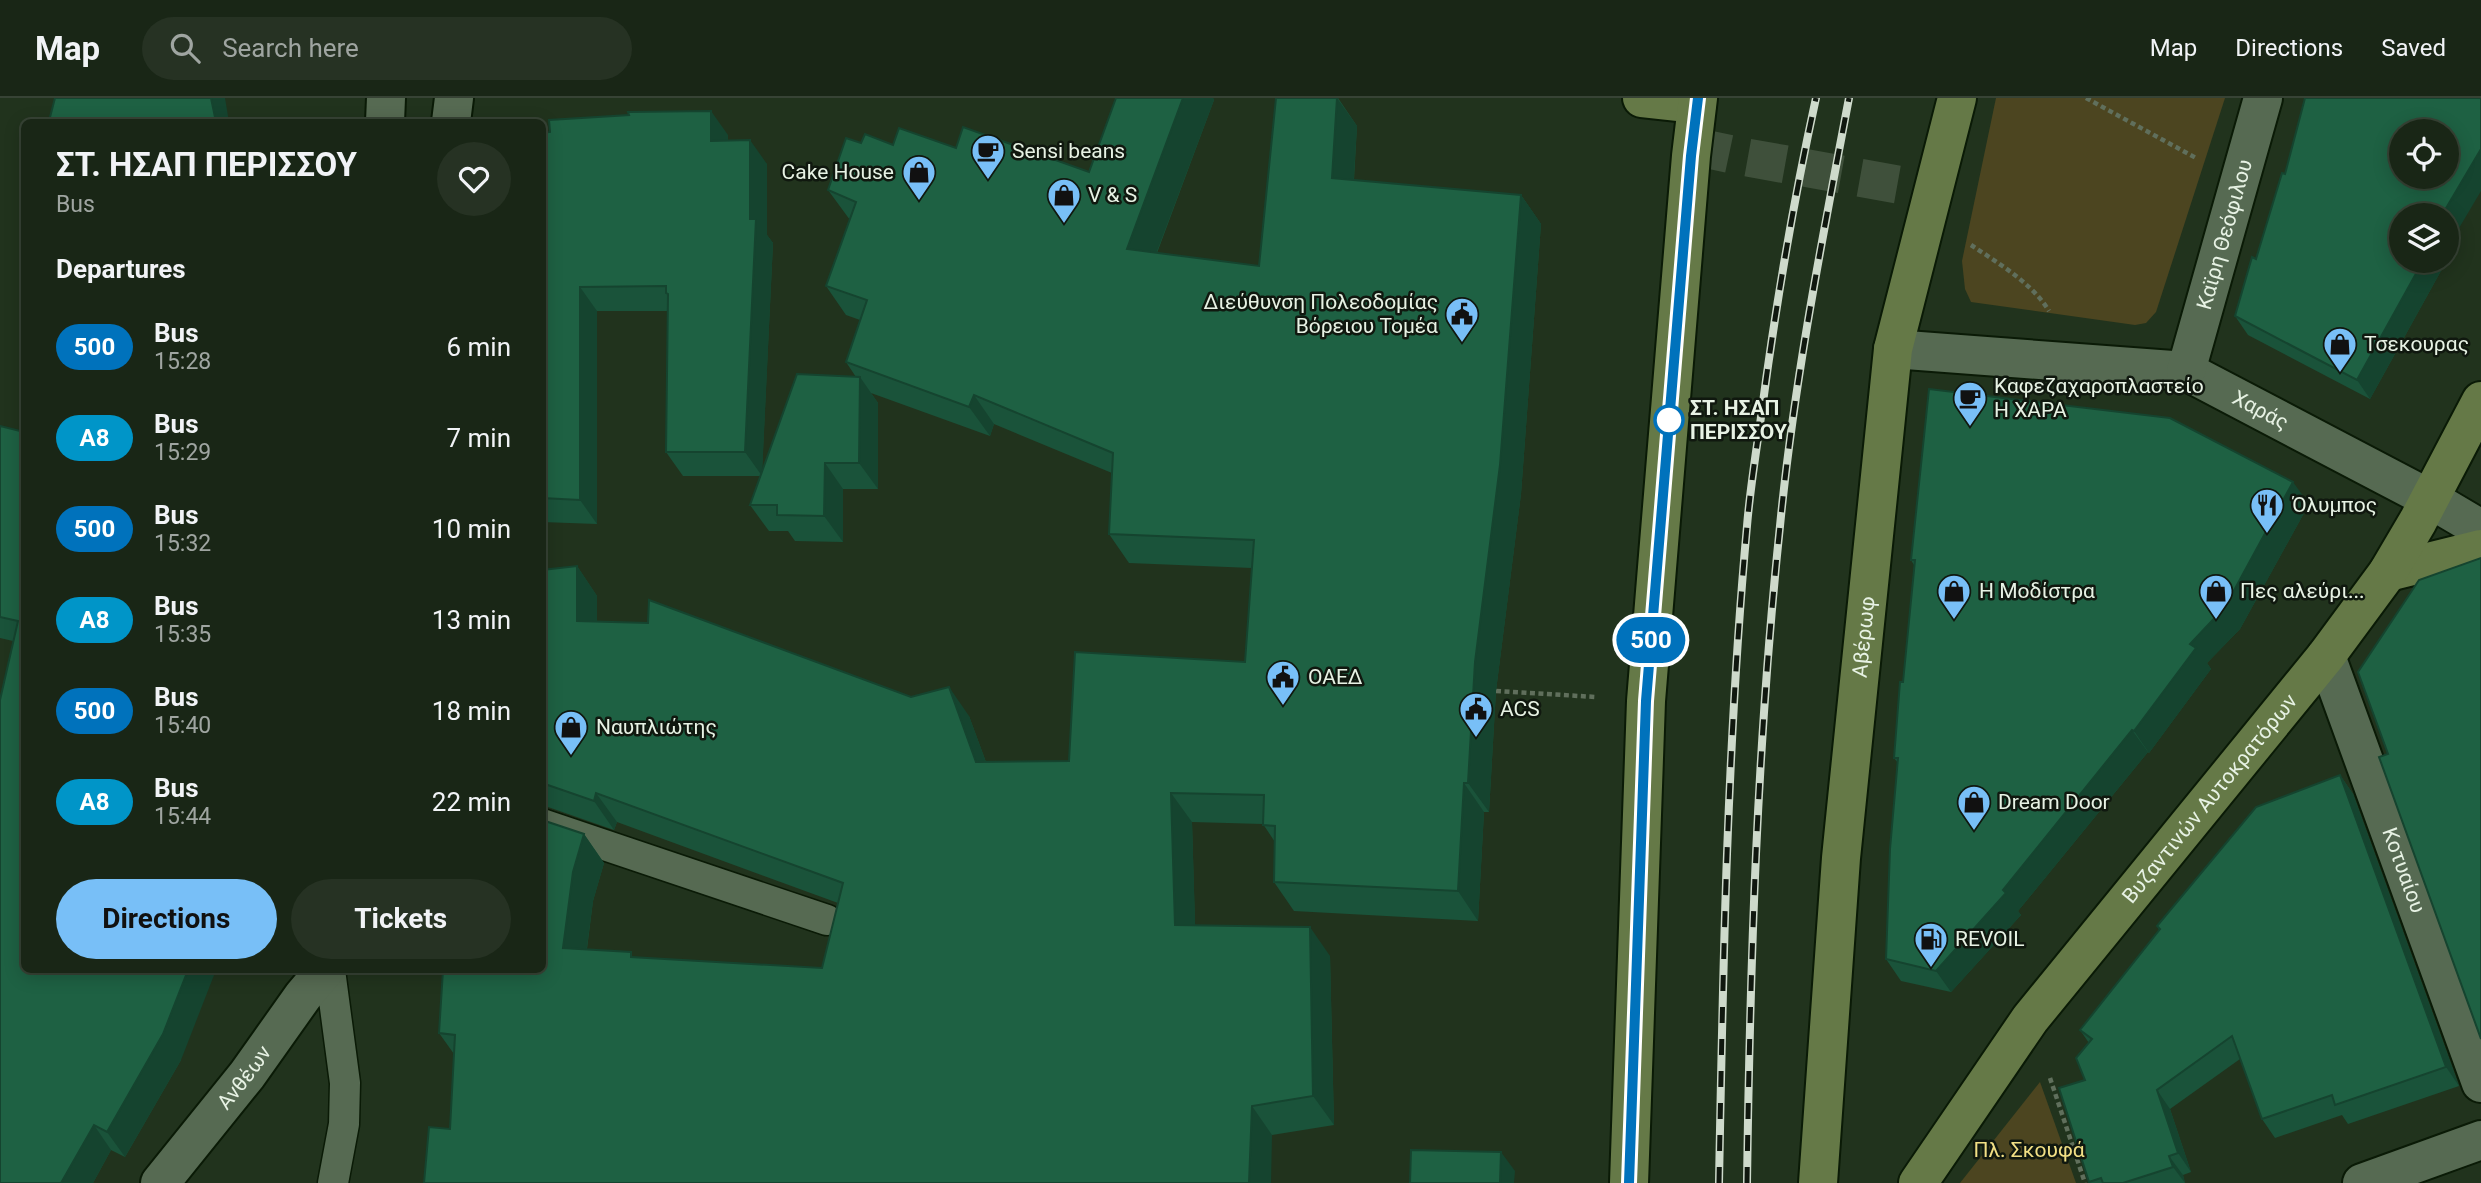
<!DOCTYPE html>
<meta charset="utf-8">
<style>
body{margin:0;font-family:Roboto,sans-serif;background:#263223;color:#f1f3f6;height:100vh;display:flex;flex-direction:column;font-size:26px;white-space:nowrap}
*{box-sizing:border-box;margin:0}
p{font-size:23px;color:#9fa5a1}
.icon{flex:none;width:38px;height:38px;fill:none;stroke:currentColor;stroke-width:2;stroke-linecap:round;stroke-linejoin:round}
.map{position:relative;flex:1;overflow:hidden}
.side{position:absolute;left:21px;top:21px;width:525px;height:854px;display:flex;flex-direction:column;background:#192616;border-radius:10px;box-shadow:0 4px 18px #0003,0 0 0 2px #374335}
.side>*{flex:none}
.badge{padding:0 14px;border-radius:23px;font-size:24px;line-height:46px}
.buttons{position:absolute;left:2389px;top:21px;display:grid;gap:14px}
.buttons a{display:grid;place-items:center;width:70px;height:70px;border-radius:50%;background:#192616;box-shadow:0 4px 18px #0003,0 0 0 2px #374335;font-size:35px}
.map>.badge{position:absolute;translate:-50% -50%;box-shadow:0 0 0 4px #fff}
h2{padding:0 35px;font-size:26px;line-height:63px}
.round{display:grid;place-items:center;flex:none;width:74px;height:74px;border-radius:37px;background:#263223}
.head{display:flex;align-items:center;justify-content:space-between;height:119px;padding:0 35px}
h1{font-size:33px;font-weight:700;line-height:52px}
.button{display:flex;gap:14px;margin-top:auto;padding:14px 35px}
.button a{flex:1;height:80px;border-radius:42px;background:#78bff7;color:#111;font-size:28px;font-weight:700;line-height:80px;text-align:center}
.button a+a{background:#263223;color:#f1f3f6}
ul{padding:0;list-style:none}
li{display:flex;align-items:center;gap:21px;height:91px;padding:0 35px}
li div{flex:1}
li b{display:block;font-size:26px}
li em{font-style:normal}
li .badge{min-width:77px;font-weight:700;text-align:center}
header{display:flex;align-items:center;gap:42px;box-sizing:border-box;height:98px;padding:0 35px;background:#192616;border-bottom:2px solid #374335}
header strong{font-size:33px}
nav{display:flex;gap:38px;margin-inline-start:auto;font-size:24px}
.search{width:490px;height:63px;background:#263223;display:flex;align-items:center;gap:18px;box-sizing:border-box;padding:0 24px;border-radius:38px;color:#9fa5a1;font-size:26px}
.map>svg:first-child{display:block}
</style>
<header>
<strong>Map</strong>
<div class="search"><svg class="icon" aria-label="search" viewBox="0 0 24 24"><circle cx="10" cy="10" r="6"/><path d="M15 15l6 6"/></svg>Search here</div>
<nav><a>Map</a><a>Directions</a><a>Saved</a></nav>
</header>
<div class="map">
<svg width="2481" height="1085" viewBox="0 0 2481 1085">
<rect width="100%" height="100%" fill="#21331d"/>
<g fill="#4c4520">
<path d="M1996,0h229l-69,214 -10,11 -11,2 -164,-23 -6,-13 -3,-28z"/>
<path d="M2040,984l36,101h-116z"/>
</g>
<g fill="none" stroke-linecap="round" stroke-linejoin="round">
<path stroke="#3f503b" stroke-width="38" stroke-dasharray="38 19" stroke-linecap="butt" d="M1692,48l47,10 167,30"/>
<defs>
<g id="lane">
<path d="M542,726l285,96"/>
<path d="M330,872l15,113 -1,41 -11,59"/>
</g>
<g id="street">
<path d="M385,24l1,-24"/>
<path d="M451,24l3,-24"/>
<path id="s1" d="M1893,251l293,22 244,128 51,30"/>
<path id="s2" d="M2186,273l77,-273"/>
<path id="s3" d="M2326,558l155,427"/>
<path id="s4" d="M160,1085l87,-108 56,-79 22,-26"/>
<path d="M2362,1085l119,-43"/>
</g>
<g id="secondary">
<path d="M1642,0l55,6"/>
<path d="M2388,474l93,-23"/>
<path d="M1629,1085l17,-482 45,-545 7,-58"/>
<path id="s5" d="M1818,1085l23,-325 52,-509 64,-251"/>
<path id="s6" d="M1918,1085l112,-164 296,-363 62,-84 30,-51 63,-120"/>
</g>
</defs>
<use href="#lane" stroke="#0a1a06" stroke-width="33"/>
<use href="#street" stroke="#0a1a06" stroke-width="42"/>
<use href="#secondary" stroke="#0a1a06" stroke-width="42"/>
<g stroke="#606f5c" stroke-width="4.5" stroke-dasharray="5 3.5" stroke-linecap="butt">
<path d="M2086,0l110,60"/>
<path d="M1971,147c27,18 61,38 78,66"/>
<path d="M1496,593l100,6"/>
<path d="M2050,980l35,105"/>
</g>
<use href="#lane" stroke="#566a52" stroke-width="30"/>
<use href="#street" stroke="#566a52" stroke-width="38"/>
<use href="#secondary" stroke="#657947" stroke-width="38"/>
<defs>
<g id="rail">
<path d="M1719,1085c4,-219 8,-439 28,-657 3,-37 9,-73 14,-109 14,-107 32,-214 55,-319"/>
<path d="M1747,1085c3,-219 10,-439 33,-657 14,-144 42,-286 69,-428"/>
</g>
</defs>
<use href="#rail" stroke="#cedacb" stroke-width="8"/>
<use href="#rail" stroke="#10180f" stroke-width="5" stroke-dasharray="16" stroke-linecap="butt"/>
</g>
<g fill="#1a533a">
<path d="M1116,0h97l1,2 -57,153 102,13 17,-168h62l19,28 -3,54 167,15 20,29 -20,270 -25,197 -7,121h-5l-6,109 -184,-10 -20,-29 1,-40 -12,-18 -71,-2 3,103 135,31 4,169 -62,10 -822,-6 4,-75 -15,-21 145,-199 20,29 -11,38 -6,48 48,8 187,11 16,-65 -221,-81 -3,8 -66,-23h-6v-237l35,-4 20,30v26l314,75 58,19 17,46 83,-1 176,-99 7,-94 -123,-5 -20,-29 3,-61 -118,-49 -4,12 -119,-43 7,10v86h-35v53l-48,-1 -7,-10h-19l-19,-26 11,-29h-78l-17,-24 2,-141h-71v213l-55,-2v-389l186,2v5l39,24v71l6,8 -11,228 94,-94 -10,-15 14,-42 -14,-5 -20,-29 24,-66 -22,-30 33,-47 95,5 133,24z"/>
<path d="M2285,76l153,90 4,5 -72,130 -122,-64 -13,-19 21,-57z"/>
<path d="M0,328l24,6 157,628 -56,97 -14,-7 -18,33 -80,-542 -13,-3z"/>
<path d="M2309,406l-69,125 -33,34 4,6 -62,84 -1,-1 -130,159 3,4 -70,77 -50,-11 -15,-22 12,-196 -4,-5 9,-76 11,-117 -3,-5z"/>
<path d="M2340,677l13,19 106,292 -111,38 -6,-9 -67,23 -13,-19 -22,-60 -70,50 21,63 -8,3 2,8h-95l-1,-1v-139l-9,-13 79,-100 -2,-4z"/>
</g>
<g fill="#15442f">
<path d="M211,0h14l4,24h-13z"/>
<path d="M1183,0h30l1,2 -67,178 -20,-29z"/>
<path d="M1337,0l20,28 -5,81 -20,-29z"/>
<path d="M711,13l17,24v30l-17,-24z"/>
<path d="M750,42l17,24v71l6,8 -11,233 -17,-24 5,-233z"/>
<path d="M2481,51v42l-35,59v-35h-4z"/>
<path d="M1521,97l20,29 -20,270 -25,197 -7,121 -21,-29 7,-121z"/>
<path d="M2423,163h17l-2,3 4,5 -72,130 -13,-19z"/>
<path d="M580,189l17,24v213l-17,-24z"/>
<path d="M860,279l18,26v86l-19,-26z"/>
<path d="M974,297l20,29 -4,12 -21,-29z"/>
<path d="M825,365l18,26v53l-19,-26z"/>
<path d="M2293,384l16,22 -69,125 -33,34 4,6 -62,84 -15,-22z"/>
<path d="M577,468l20,30v55l-20,-30z"/>
<path d="M949,589l20,29 28,76 -21,-30z"/>
<path d="M2132,632l16,22 -130,159 3,4 -70,77 -15,-21z"/>
<path d="M2340,677l13,19 106,292 -13,-19z"/>
<path d="M1464,685l20,29 -6,109 -20,-30z"/>
<path d="M596,695l21,29 -3,8 -20,-29z"/>
<path d="M1171,695l21,29 4,132 -21,-29z"/>
<path d="M584,736l20,29 -11,38 -10,76 -20,-29 10,-76z"/>
<path d="M1310,829l20,29 4,169 -21,-29z"/>
<path d="M188,872h28l-35,90 -56,97 -18,-25z"/>
<path d="M2157,992l13,19 21,63 -13,-19z"/>
<path d="M1252,1008l20,29 -1,48h-22z"/>
<path d="M94,1027l17,25 -18,33h-32z"/>
<path d="M1501,1054l14,19 -1,12h-14z"/>
<path d="M2169,1058l14,19 2,8 -12,-16z"/>
</g>
<g fill="#1e6143" stroke="#15442f" stroke-width="2" fill-rule="evenodd">
<path d="M55,0h156l5,24h-154v-1h-13z"/>
<path d="M1116,0h67l-56,151 132,17 17,-168h61l-5,80 189,17 -21,270 -25,197 -7,121h-4l-6,108 -184,-9 1,-56 -12,-1 1,-30 -93,-2 4,132 135,2 3,169 -61,10 -3,77h-825l5,-56 21,2 5,-94 -16,-2 4,-63h99v-150l42,14 -11,38 -10,76 68,4v5l191,11 21,-85 -247,-90 -2,8 -52,-18v-213l35,-4v55l71,2 1,-23 262,97 38,-10 27,75 93,-1 6,-109 170,10 9,-122 -145,-6 4,-81 -139,-58 -5,12 -123,-45 21,-62 -41,-14 30,-84 -28,-12 18,-52 15,5 4,-9 28,11 6,-17 57,20 7,-21 126,45z"/>
<path d="M2305,0h176v51l-39,66h-41v46h22l-66,119 -122,-64 17,-59 4,2 26,-86 3,1zM2401,33h45v46h-45z"/>
<path d="M711,13v30l39,-1v79h6l-11,233h-79l2,-158 -2,-1v-7l-86,1v213l-38,-2v-365l8,-1 -1,-12 80,-5 -1,-3z"/>
<path d="M797,276l63,3 -1,86h-34l-1,53 -47,-1v-10h-27z"/>
<path d="M1929,291l241,29 123,64 -68,125 -35,37 6,4 -62,83 -2,-1 -129,160 3,3 -70,78 -50,-12 4,-110 8,-91h-4l6,-76h3l12,-122h-4z"/>
<path d="M0,328l24,6v-2v540h164l-25,64 -56,98 -13,-7 -33,58h-61v-483l18,-79 -18,-4z"/>
<path d="M2481,460v481l-102,-282 9,-3 -30,-82 61,-92z"/>
<path d="M2340,677l106,292 -111,38 -3,-10 -70,24 -30,-83 -75,54 21,63 -9,3 4,11 -50,16h-20l-2,-5 -12,4 -30,-94 26,-8 -9,-22 16,-19 -12,-9 80,-101 -3,-3 99,-119z"/>
<path d="M1411,1052l90,2 -1,31h-90z"/>
</g>
<g fill="none" stroke-linecap="round" stroke-linejoin="round">
<defs>
<path id="line" d="M1629,1085l17,-482 45,-545 7,-58"/>
</defs>
<use href="#line" stroke="#fff" stroke-width="16"/>
<use href="#line" stroke="#0072bc" stroke-width="10"/>
</g>
<defs>
<symbol id="cafe-pin" viewBox="-11 -11 22 30"><path d="M0 17L-7.5 6A9.5 9.5 0 1 1 7.5 6Z" fill="#78bff7" stroke="#10180f"/><path d="M-5.5-4.5H6V0H3Q3 3.5 0 3.5H-2.5Q-5.5 3.5-5.5 0ZM3-3.2v2h1.7v-2ZM-6 4.5H4V6H-6Z" fill="#111"/></symbol>
<symbol id="shop-pin" viewBox="-11 -11 22 30"><path d="M0 17L-7.5 6A9.5 9.5 0 1 1 7.5 6Z" fill="#78bff7" stroke="#10180f"/><path d="M-5-2.5h2.3a2.7 3.5 0 0 1 5.4 0H5L5.5 6h-11ZM-1.5-2.5h3a1.5 2.3 0 0 0-3 0Z" fill="#111"/></symbol>
<symbol id="civic-pin" viewBox="-11 -11 22 30"><path d="M0 17L-7.5 6A9.5 9.5 0 1 1 7.5 6Z" fill="#78bff7" stroke="#10180f"/><path d="M-.6-6.5H3V-4.5H.6V-3L4-1V1h2V6H-6V1h2V-1L-.6-3ZM-1.2 2.5V6h2.4V2.5Z" fill="#111"/></symbol>
<symbol id="restaurant-pin" viewBox="-11 -11 22 30"><path d="M0 17L-7.5 6A9.5 9.5 0 1 1 7.5 6Z" fill="#78bff7" stroke="#10180f"/><path d="M-5-6h1v4h1v-4h1v4h1v-4h1v5L-1.5 .5V6h-2V.5L-5-1ZM5-6V6H3V1.5H1.5Q1.5-4 5-6Z" fill="#111"/></symbol>
<symbol id="fuel-pin" viewBox="-11 -11 22 30"><path d="M0 17L-7.5 6A9.5 9.5 0 1 1 7.5 6Z" fill="#78bff7" stroke="#10180f"/><path d="M-5.5-6h7V0h2V4h1.3V-2.5L3-4.5l.8-.8L6-3V5H2.5V1h-1V6h-7ZM-4.2-4.7v3.2H.2V-4.7Z" fill="#111"/></symbol>
</defs>
<g fill-rule="evenodd">
<use href="#cafe-pin" x="969" y="34" width="38" height="52"/>
<use href="#shop-pin" x="900" y="55" width="38" height="52"/>
<use href="#shop-pin" x="1045" y="78" width="38" height="52"/>
<use href="#civic-pin" x="1443" y="197" width="38" height="52"/>
<use href="#shop-pin" x="2321" y="227" width="38" height="52"/>
<use href="#cafe-pin" x="1951" y="281" width="38" height="52"/>
<use href="#restaurant-pin" x="2248" y="388" width="38" height="52"/>
<use href="#shop-pin" x="1935" y="474" width="38" height="52"/>
<use href="#shop-pin" x="2197" y="474" width="38" height="52"/>
<use href="#civic-pin" x="1264" y="560" width="38" height="52"/>
<use href="#civic-pin" x="1457" y="592" width="38" height="52"/>
<use href="#shop-pin" x="552" y="610" width="38" height="52"/>
<use href="#shop-pin" x="1955" y="685" width="38" height="52"/>
<use href="#fuel-pin" x="1912" y="822" width="38" height="52"/>
</g>
<circle fill="#fff" stroke="#0072bc" stroke-width="3.5" cx="1669" cy="322" r="14"/>
<g text-anchor="middle" dominant-baseline="central" stroke-width="5" stroke-linejoin="round" paint-order="stroke">
<g font-size="21" fill="#e7f2e4" stroke="#10180f" text-anchor="start">
<text x="1012" y="53">Sensi beans</text>
<text x="894" y="74" text-anchor="end">Cake House</text>
<text x="1088" y="97">V &amp; S</text>
<text x="1438" y="204" text-anchor="end">Διεύθυνση Πολεοδομίας<tspan x="1438" dy="24">Βόρειου Τομέα</tspan></text>
<text x="2364" y="246">Τσεκουρας</text>
<text x="1994" y="288">Καφεζαχαροπλαστείο<tspan x="1994" dy="24">Η ΧΑΡΑ</tspan></text>
<text x="2292" y="407">Όλυμπος</text>
<text x="1979" y="493">Η Μοδίστρα</text>
<text x="2240" y="493">Πες αλεύρι...</text>
<text x="1308" y="579">ΟΑΕΔ</text>
<text x="1500" y="611">ACS</text>
<text x="596" y="629">Ναυπλιώτης</text>
<text x="1998" y="704">Dream Door</text>
<text x="1955" y="841">REVOIL</text>
</g>
<g font-size="21" fill="#e7f2e4" stroke="#10180f">
<text stroke="none"><textPath href="#s2" startOffset="142">Καϊρη Θεόφιλου</textPath></text>
<text stroke="none"><textPath href="#s1" startOffset="378">Χαράς</textPath></text>
<text stroke="none"><textPath href="#s5" startOffset="548">Αβέρωφ</textPath></text>
<text stroke="none"><textPath href="#s6" startOffset="483">Βυζαντινών Αυτοκρατόρων</textPath></text>
<text stroke="none"><textPath href="#s3" startOffset="228">Κοτυαίου</textPath></text>
<text stroke="none"><textPath href="#s4" startOffset="135">Ανθέων</textPath></text>
</g>
<g font-size="21" font-weight="bold" fill="#e7f2e4" stroke="#10180f" text-anchor="start">
<text x="1690" y="310">ΣΤ. ΗΣΑΠ<tspan x="1690" dy="24">ΠΕΡΙΣΣΟΥ</tspan></text>
</g>
<g font-size="21" fill="#f1df85" stroke="#10180f">
<text x="2029" y="1052">Πλ. Σκουφά</text>
</g>
</g>
</svg>
<div class="buttons">
<a><svg class="icon" aria-label="locate" viewBox="0 0 24 24"><circle cx="12" cy="12" r="6"/><path d="M12 2v4M12 18v4M2 12h4M18 12h4"/></svg></a>
<a><svg class="icon" aria-label="layers" viewBox="0 0 24 24"><path d="M12 4l9 5-9 5-9-5zM3 14l9 5 9-5"/></svg></a>
</div>
<b class="badge" style="left:1651px;top:542px;background:#0072bc;color:#fff">500</b>
<section class="side">
<div class="head"><div><h1>ΣΤ. ΗΣΑΠ ΠΕΡΙΣΣΟΥ</h1><p>Bus</p></div><a class="round"><svg class="icon" aria-label="heart" viewBox="0 0 24 24"><path d="M12 20l-8-8c-3-5 5-10 8-4 3-6 11-1 8 4z"/></svg></a></div>
<h2>Departures</h2>
<ul>
<li><span class="badge" style="background:#0072bc;color:#fff">500</span><div><b>Bus</b><p>15:28</p></div><em>6 min</em></li>
<li><span class="badge" style="background:#0095c8;color:#fff">A8</span><div><b>Bus</b><p>15:29</p></div><em>7 min</em></li>
<li><span class="badge" style="background:#0072bc;color:#fff">500</span><div><b>Bus</b><p>15:32</p></div><em>10 min</em></li>
<li><span class="badge" style="background:#0095c8;color:#fff">A8</span><div><b>Bus</b><p>15:35</p></div><em>13 min</em></li>
<li><span class="badge" style="background:#0072bc;color:#fff">500</span><div><b>Bus</b><p>15:40</p></div><em>18 min</em></li>
<li><span class="badge" style="background:#0095c8;color:#fff">A8</span><div><b>Bus</b><p>15:44</p></div><em>22 min</em></li>
</ul>
<div class="button"><a>Directions</a><a>Tickets</a></div>
</section>
</div>
